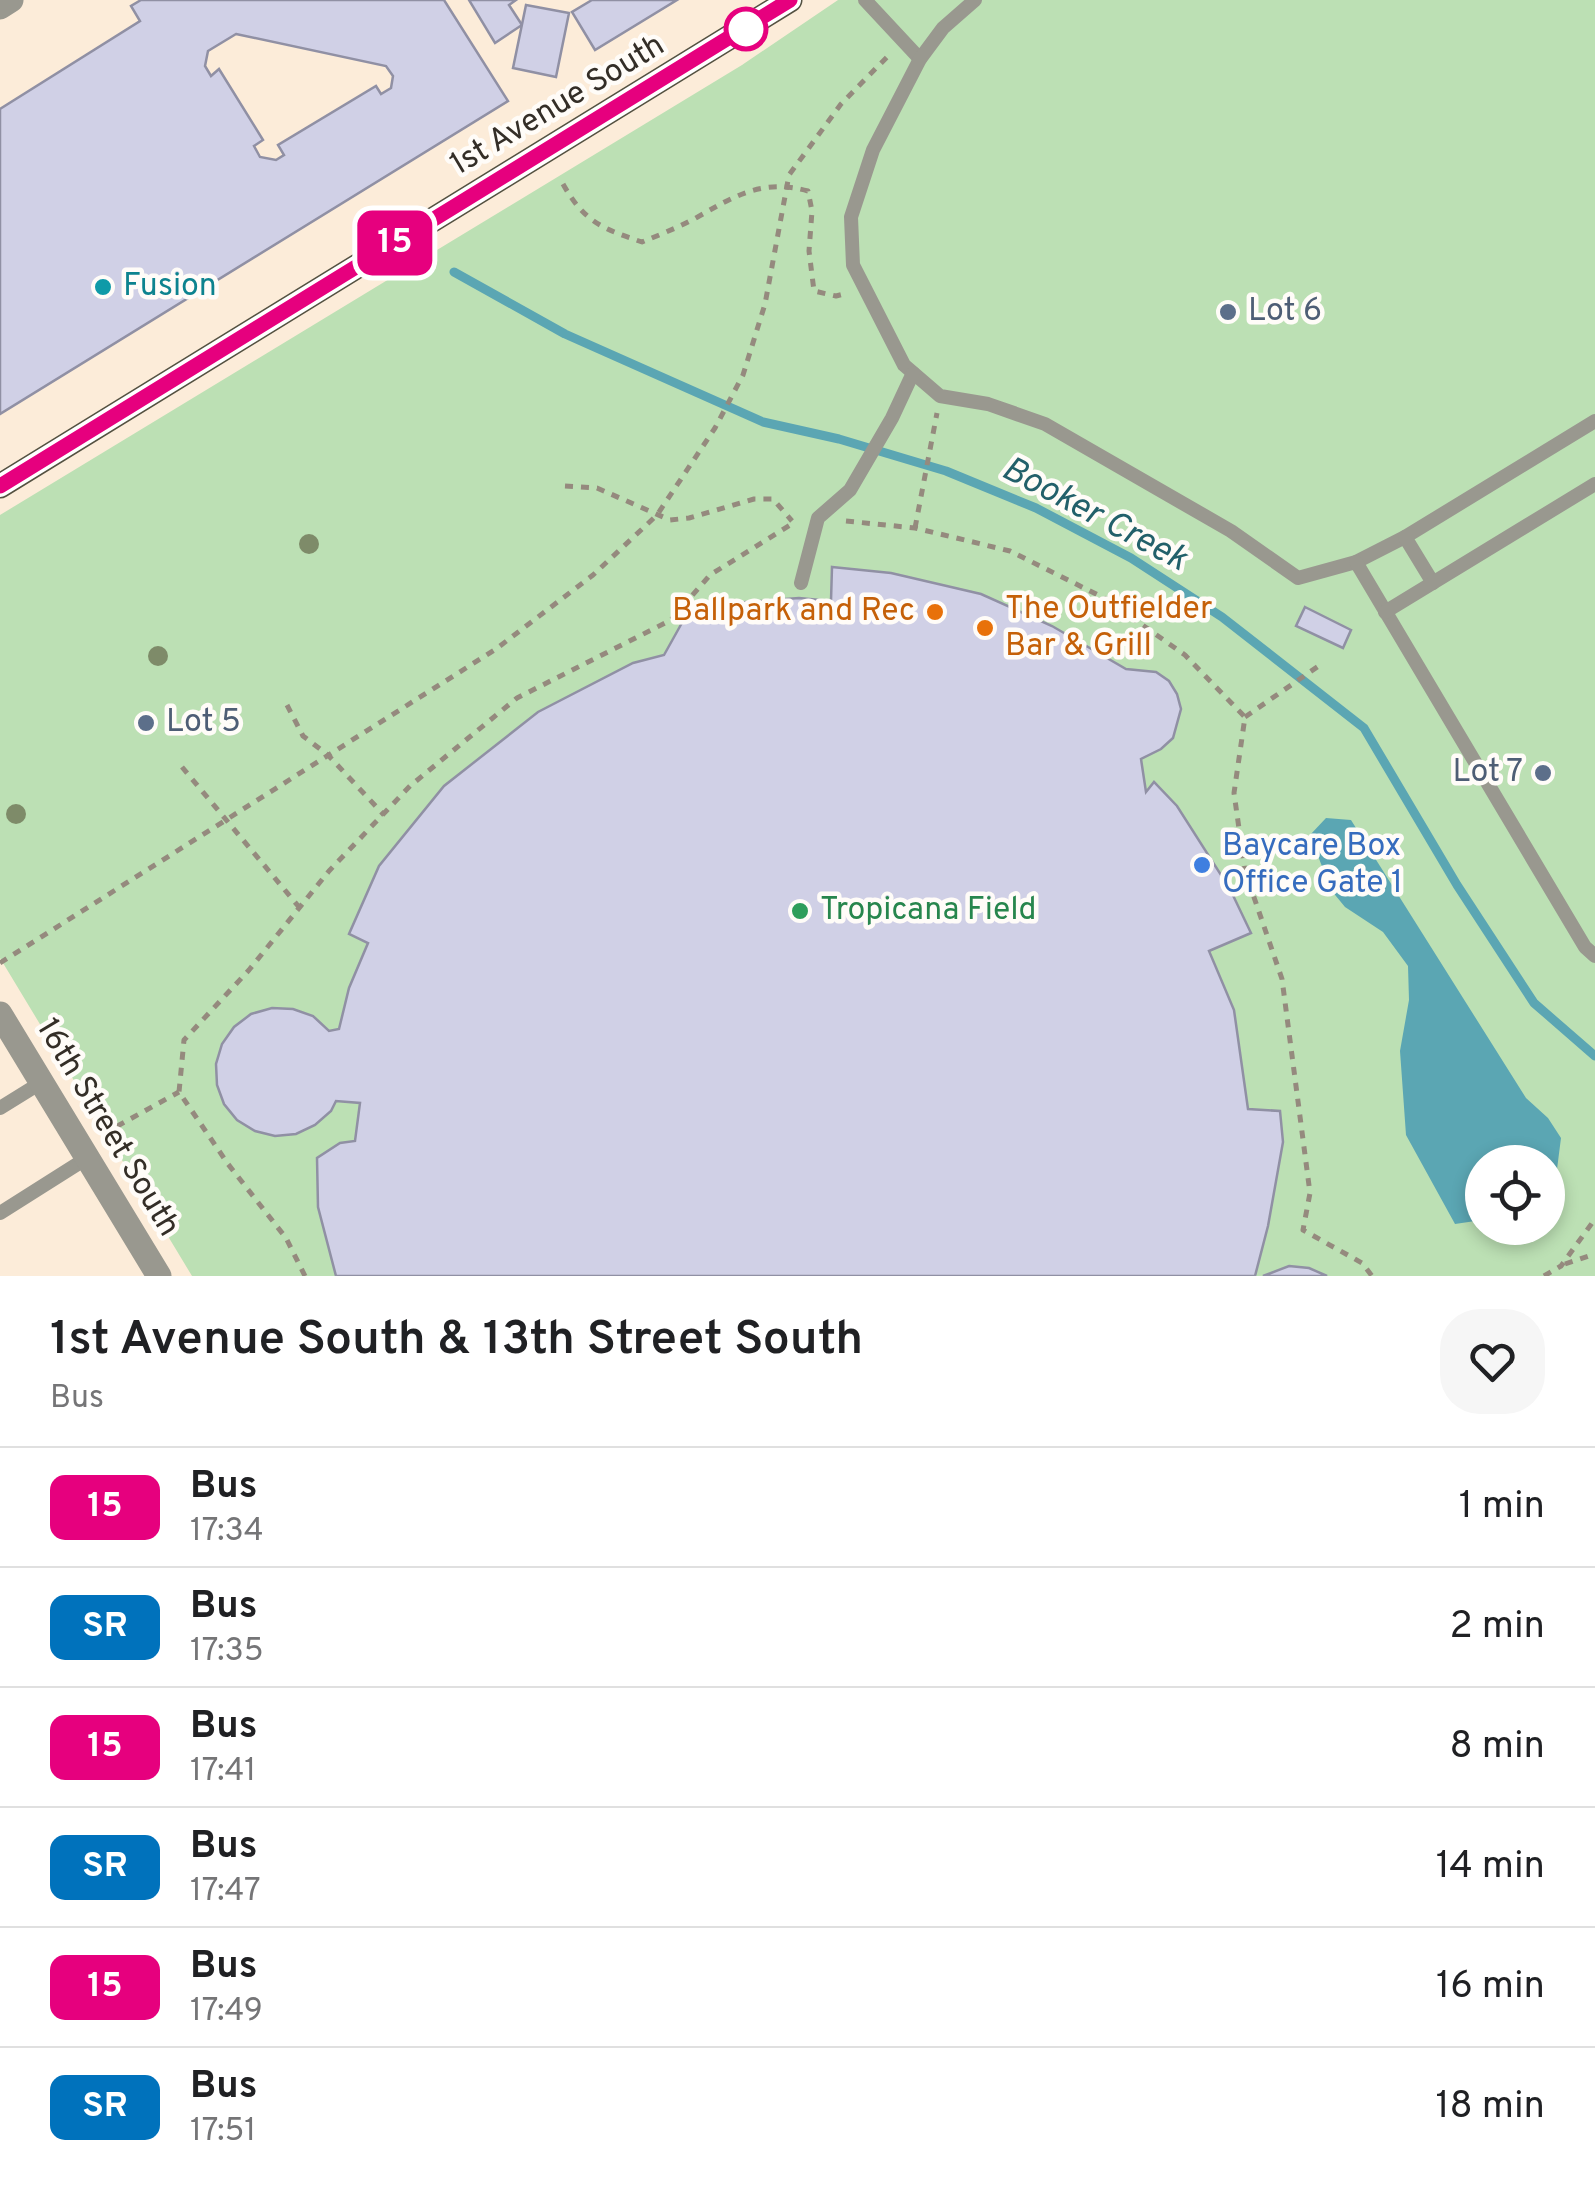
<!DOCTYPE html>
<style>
body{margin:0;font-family:Overpass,sans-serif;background:#f6f6f6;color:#202124;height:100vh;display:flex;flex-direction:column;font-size:38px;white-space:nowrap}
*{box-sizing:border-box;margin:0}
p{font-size:32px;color:#757577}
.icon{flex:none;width:55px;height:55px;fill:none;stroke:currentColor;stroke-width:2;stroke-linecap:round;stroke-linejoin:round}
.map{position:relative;height:1276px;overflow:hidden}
.panel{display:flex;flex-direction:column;background:#fff;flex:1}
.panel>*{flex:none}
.badge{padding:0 20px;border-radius:15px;font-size:35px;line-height:65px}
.tools{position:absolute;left:1465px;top:1145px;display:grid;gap:20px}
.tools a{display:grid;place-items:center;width:100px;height:100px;border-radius:50%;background:#fff;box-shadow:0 5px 15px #0003;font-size:50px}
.map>.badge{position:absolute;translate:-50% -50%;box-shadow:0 0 0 5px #fff}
.round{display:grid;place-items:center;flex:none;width:105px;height:105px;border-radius:40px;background:#f6f6f6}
.overview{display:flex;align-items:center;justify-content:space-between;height:170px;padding:0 50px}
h1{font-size:48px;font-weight:600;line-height:75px}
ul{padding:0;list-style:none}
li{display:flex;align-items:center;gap:30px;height:120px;padding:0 50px;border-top:2px solid #e0e0e0}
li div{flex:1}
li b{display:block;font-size:38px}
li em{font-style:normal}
li .badge{min-width:110px;font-weight:700;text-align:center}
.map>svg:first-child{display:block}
</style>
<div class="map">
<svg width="1595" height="1276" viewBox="0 0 1595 1276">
<rect width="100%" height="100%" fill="#fcecd9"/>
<path fill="#bce0b4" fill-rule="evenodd" d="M838,0h757v1276h-1403l-192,-318v-443l742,-450zM1482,1162h66v66h-66z"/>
<path fill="#5ba6b3" d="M1326,818l25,2 175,278 22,20 13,20 -5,39 -8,7v-22h-66v58l-27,4 -49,-89 -6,-84 9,-51 -1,-34 -25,-34 -38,-25 -14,-17 -21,-55z"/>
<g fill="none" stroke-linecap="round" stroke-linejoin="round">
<path stroke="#5ba6b3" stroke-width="9" d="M454,272l111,62 198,88 76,17 107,32 90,37 95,50 91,59 142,111 93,157 77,118 61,53"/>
</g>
<g fill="#d0d0e6" stroke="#9090a4" stroke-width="2.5" fill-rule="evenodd">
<path d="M141,0h303l64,101 -508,313v-305l140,-88 -9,-15zM236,34l150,32 7,10 -2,12 -10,6 -5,-8 -98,59 6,10 -8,5 -16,-3 -6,-11 9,-6 -44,-71 -8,7 -6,-10 3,-15z"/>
<path d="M469,0h47l-7,5 13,20 -27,18z"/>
<path d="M592,0h85l-82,50 -23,-38z"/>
<path d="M526,5l43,8 -13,64 -43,-9z"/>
<path d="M832,567l59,6 90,21 71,32 74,43 30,3 13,9 8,13 4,15 -8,29 -12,11 -20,10 5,33 8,-10 23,24 53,83 21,44 -42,18 25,59 14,99 32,2 3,31 -15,84 -13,50h-919l-18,-69 -1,-49 23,-15 15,-2 5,-38 -24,-2 -5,10 -16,14 -19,9 -21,2 -20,-5 -18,-11 -13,-16 -7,-19 -1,-21 6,-20 12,-17 17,-13 21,-6 21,1 20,7 16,15 10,-2 10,-41 19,-45 -19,-9 30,-68 65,-80 94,-74 95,-49 31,-8 24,-43 46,-9 65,-5 32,3z"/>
<path d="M1305,607l46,23 -8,18 -47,-22z"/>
<path d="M1289,1266l20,2 18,8h-64z"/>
</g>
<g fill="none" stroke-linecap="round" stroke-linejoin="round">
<g stroke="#958a7e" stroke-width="5" stroke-dasharray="8 8" stroke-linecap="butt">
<path d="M563,184c21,38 40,45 79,58 17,-7 35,-14 52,-23 39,-22 68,-41 114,-28l4,20 -3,40 5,40 22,5 12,-3"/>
<path d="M565,486l32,2 73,32 19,-2 65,-19h19l19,22"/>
<path d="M846,521l69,7 95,23 94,47 81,57 60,62 -11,76 11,78 37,108 28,214 -7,37 59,33 10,13"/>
<path d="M915,528l22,-115"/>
<path d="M287,705l16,31 25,19 56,60"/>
<path d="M1245,717l75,-52"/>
<path d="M182,767l117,140"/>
<path d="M0,963l496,-314 97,-74 64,-60 58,-87 28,-53 22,-71 24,-129 52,-71 48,-49"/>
<path d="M103,1134l76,-42"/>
<path d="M1565,1264l30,-10"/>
<path d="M305,1276l-19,-38 -58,-74 -49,-72 5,-52 65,-70 80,-99 81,-85 107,-88 154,-78 39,-45 85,-53"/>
<path d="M1544,1276l17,-10 34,-47"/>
</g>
<g stroke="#99988f" stroke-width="14">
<path d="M865,0l55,59"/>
<path d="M975,0l-32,28 -23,31 -47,91 -22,67 2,48 51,100 36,31 48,8 57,20 186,107 67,47 58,-16 49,-25"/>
<path d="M1356,562l229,385 10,9"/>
<path d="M801,583l17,-65 32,-28 42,-72 21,-45"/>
<path d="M1433,583l-28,-46 190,-116"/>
<path d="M1385,612l210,-128"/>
<path d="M0,1108l42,-26"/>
<path d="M0,1213l87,-55"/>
</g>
<g stroke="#99988f" stroke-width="25">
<path d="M0,7l11,-7"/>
<path d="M0,1014l159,262"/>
</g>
<path stroke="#545141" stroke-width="25" d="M0,486l790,-486"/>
</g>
<g fill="#7e8b69">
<circle cx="309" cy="544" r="10"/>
<circle cx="158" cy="656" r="10"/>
<circle cx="16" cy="814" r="10"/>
</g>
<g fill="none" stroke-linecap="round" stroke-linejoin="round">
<defs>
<path id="line" d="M0,486l790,-486"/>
</defs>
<use href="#line" stroke="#fff" stroke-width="22"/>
<use href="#line" stroke="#e6007e" stroke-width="15"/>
</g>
<circle fill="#fff" stroke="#e6007e" stroke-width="5" cx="746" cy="29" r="20"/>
<circle fill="#0f9aa8" stroke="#fffcf8" stroke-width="4" cx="103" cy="287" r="10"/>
<g fill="#5c6f8a" stroke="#fffcf8" stroke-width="4">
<circle cx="1228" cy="312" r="10"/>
<circle cx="146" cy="723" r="10"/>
<circle cx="1543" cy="773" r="10"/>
</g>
<g fill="#e8710a" stroke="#fffcf8" stroke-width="4">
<circle cx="935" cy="612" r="10"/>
<circle cx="985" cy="628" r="10"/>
</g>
<circle fill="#3f7fe0" stroke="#fffcf8" stroke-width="4" cx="1202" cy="865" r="10"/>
<circle fill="#2e9e5b" stroke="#fffcf8" stroke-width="4" cx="800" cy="911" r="10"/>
<g text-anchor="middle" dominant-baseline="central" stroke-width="9" stroke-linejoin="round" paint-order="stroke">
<g font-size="32" fill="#342e27" stroke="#fffcf8">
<text transform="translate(558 106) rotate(-31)">1st Avenue South</text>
<text transform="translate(107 1128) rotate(59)">16th Street South</text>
</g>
<g font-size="32" fill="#0d838f" stroke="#fffcf8" text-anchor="start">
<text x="123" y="287">Fusion</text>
</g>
<g font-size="32" fill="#4e5e75" stroke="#fffcf8" text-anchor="start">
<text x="1248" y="312">Lot 6</text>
<text x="166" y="723">Lot 5</text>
<text x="1523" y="773" text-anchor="end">Lot 7</text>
</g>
<g font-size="32" fill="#c56008" stroke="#fffcf8" text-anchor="start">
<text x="1005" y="610">The Outfielder<tspan x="1005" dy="37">Bar &amp; Grill</tspan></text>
<text x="915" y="612" text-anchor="end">Ballpark and Rec</text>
</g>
<g font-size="32" fill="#366cbe" stroke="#fffcf8" text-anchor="start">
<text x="1222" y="847">Baycare Box<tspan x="1222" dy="37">Office Gate 1</tspan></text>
</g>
<g font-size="32" fill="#27864d" stroke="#fffcf8" text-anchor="start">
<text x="820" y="911">Tropicana Field</text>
</g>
<g font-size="35" font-style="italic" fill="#22606a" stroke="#fffcf8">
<text transform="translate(1094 515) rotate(28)">Booker Creek</text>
</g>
</g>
</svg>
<div class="tools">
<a><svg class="icon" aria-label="locate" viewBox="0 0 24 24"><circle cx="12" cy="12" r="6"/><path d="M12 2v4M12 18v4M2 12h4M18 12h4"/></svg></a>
</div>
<b class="badge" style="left:395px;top:243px;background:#e6007e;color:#fff">15</b>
</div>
<section class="panel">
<div class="overview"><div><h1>1st Avenue South &amp; 13th Street South</h1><p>Bus</p></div><a class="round"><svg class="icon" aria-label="heart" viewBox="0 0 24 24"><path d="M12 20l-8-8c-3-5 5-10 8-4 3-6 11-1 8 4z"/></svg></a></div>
<ul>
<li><span class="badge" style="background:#e6007e;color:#fff">15</span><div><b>Bus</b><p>17:34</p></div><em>1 min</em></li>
<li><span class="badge" style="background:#0072bc;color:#fff">SR</span><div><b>Bus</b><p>17:35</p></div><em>2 min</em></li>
<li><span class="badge" style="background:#e6007e;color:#fff">15</span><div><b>Bus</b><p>17:41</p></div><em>8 min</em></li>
<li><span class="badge" style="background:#0072bc;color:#fff">SR</span><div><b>Bus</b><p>17:47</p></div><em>14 min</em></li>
<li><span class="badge" style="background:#e6007e;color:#fff">15</span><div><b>Bus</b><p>17:49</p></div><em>16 min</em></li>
<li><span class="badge" style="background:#0072bc;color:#fff">SR</span><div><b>Bus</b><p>17:51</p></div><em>18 min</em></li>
</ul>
</section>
